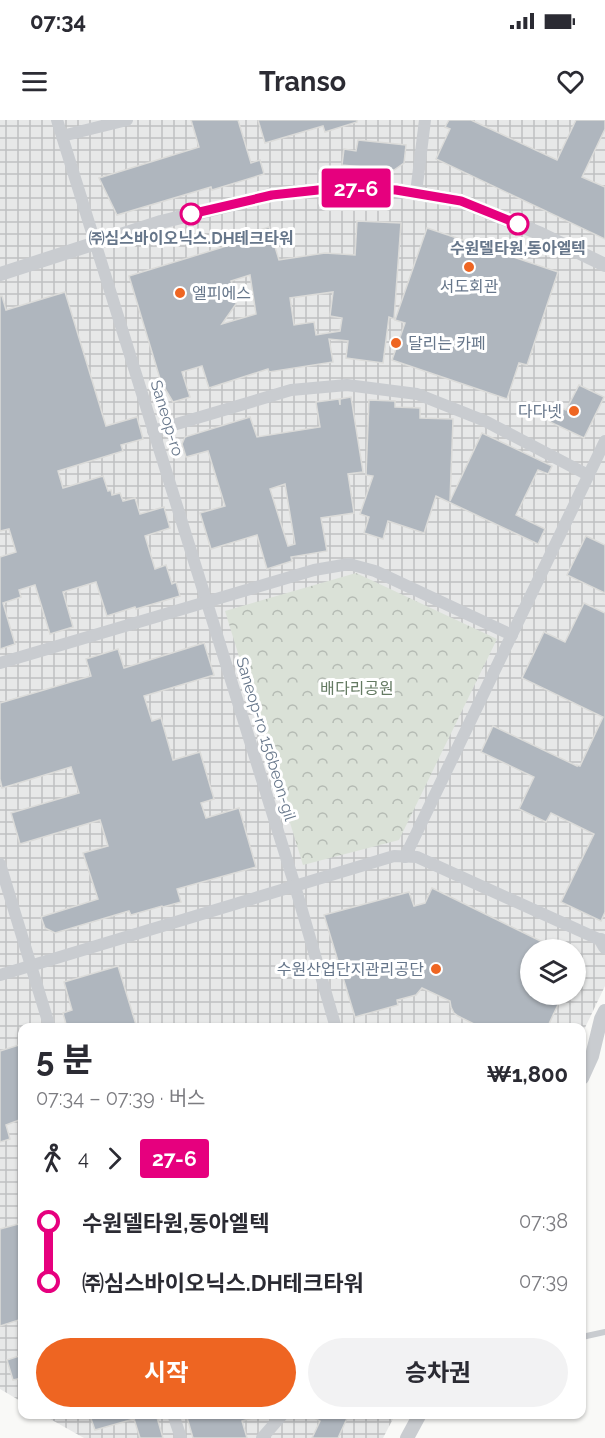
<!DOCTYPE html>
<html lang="ko">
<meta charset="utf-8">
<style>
body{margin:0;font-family:Raleway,"Noto Sans KR",sans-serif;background:#f2f2f3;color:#2b2b33;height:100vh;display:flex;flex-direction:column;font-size:22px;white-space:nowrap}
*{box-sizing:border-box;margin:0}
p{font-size:20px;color:#7c7c81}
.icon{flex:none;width:33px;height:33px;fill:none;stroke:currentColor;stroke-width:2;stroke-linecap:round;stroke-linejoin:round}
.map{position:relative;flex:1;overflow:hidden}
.side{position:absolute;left:18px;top:903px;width:568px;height:396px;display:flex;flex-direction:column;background:#fff;border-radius:12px;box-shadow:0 2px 4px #0004}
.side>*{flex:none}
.badge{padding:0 12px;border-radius:4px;font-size:21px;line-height:39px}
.buttons{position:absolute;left:520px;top:819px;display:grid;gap:12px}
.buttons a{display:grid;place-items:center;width:66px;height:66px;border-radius:50%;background:#fff;box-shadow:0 2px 4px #0004;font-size:30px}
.map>.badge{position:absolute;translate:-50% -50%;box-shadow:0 0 0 3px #fff}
.legs{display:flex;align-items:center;gap:9px;height:66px;padding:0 18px;font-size:20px}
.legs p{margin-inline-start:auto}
.overview{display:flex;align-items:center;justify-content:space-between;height:102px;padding:0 18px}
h1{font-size:33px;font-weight:700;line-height:45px}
.primary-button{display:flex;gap:12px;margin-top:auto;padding:12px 18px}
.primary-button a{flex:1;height:69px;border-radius:36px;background:#ee6522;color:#fff;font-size:24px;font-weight:700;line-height:69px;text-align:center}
.primary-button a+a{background:#f2f2f3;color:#2b2b33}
ul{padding:0 18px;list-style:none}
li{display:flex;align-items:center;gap:21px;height:60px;font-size:22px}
li i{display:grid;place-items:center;width:9px;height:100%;margin:0 8px;background:currentColor}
li i::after{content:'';width:15px;height:15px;margin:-8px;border:4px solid;border-radius:50%;background:#fff}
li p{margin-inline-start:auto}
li:first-child i{background:linear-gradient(#0000 50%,currentColor 0)}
li:last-child i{background:linear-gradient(currentColor 50%,#0000 0)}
.status{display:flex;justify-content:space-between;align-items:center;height:42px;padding:0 30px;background:#fff;direction:ltr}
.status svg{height:16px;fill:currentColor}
header{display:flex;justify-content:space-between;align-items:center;height:78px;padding:0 18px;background:#fff;font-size:27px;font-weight:700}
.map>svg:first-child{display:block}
</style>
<div class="status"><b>07:34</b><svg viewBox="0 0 49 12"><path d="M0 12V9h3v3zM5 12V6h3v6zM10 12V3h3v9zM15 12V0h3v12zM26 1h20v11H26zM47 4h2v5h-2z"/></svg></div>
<header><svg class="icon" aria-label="menu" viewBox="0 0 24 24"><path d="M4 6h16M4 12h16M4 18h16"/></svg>Transo<svg class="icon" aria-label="heart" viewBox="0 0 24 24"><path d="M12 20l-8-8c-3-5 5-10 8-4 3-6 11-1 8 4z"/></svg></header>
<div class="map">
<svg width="605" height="1318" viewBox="0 0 605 1318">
<defs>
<pattern id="industrial-grid" width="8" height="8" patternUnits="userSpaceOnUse" patternTransform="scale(1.5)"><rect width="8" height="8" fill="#e7e8e8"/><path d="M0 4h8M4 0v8" fill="none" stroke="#bfc1c2"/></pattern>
<pattern id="park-crowns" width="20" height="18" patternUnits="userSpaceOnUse" patternTransform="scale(1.5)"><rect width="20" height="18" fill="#dae1d7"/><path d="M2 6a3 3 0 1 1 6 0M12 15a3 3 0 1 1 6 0" fill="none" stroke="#b5bbb4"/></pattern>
</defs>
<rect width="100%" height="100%" fill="#f9f9f7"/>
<g fill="url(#industrial-grid)" fill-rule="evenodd">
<path d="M0,0h605v866l-23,48v-6h-560v374l-22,-13zM531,830h45v44h-45z"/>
<path d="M43,1295h352l-12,23h-299z"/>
</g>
<path fill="url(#park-crowns)" d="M356,453l141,66 -98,201 -96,25 -78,-254z"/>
<g fill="#afb6be" stroke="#dbdbd9" stroke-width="1.5" fill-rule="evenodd">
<path d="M191,0h47l13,43 9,-3 4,14 -52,16 -1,-3 -94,28 -18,-37 100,-31z"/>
<path d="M258,0h99v2l-32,10 -2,-6 -58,17z"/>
<path d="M449,0h22l86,40 19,-40h29v9l-23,48 23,10v52l-169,-80 14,-30 -5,-2z"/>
<path d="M358,20l48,5 -2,18 -10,7 -52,-5 2,-16 12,2z"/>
<path d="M357,101l44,2 -7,96 -5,-2 -6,46 -37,-5 2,-17 -19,-2 4,23 -64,10 -1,-3 -59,19 -7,-22 -20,6 8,25 -17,5 -12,-20 -32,-106 104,-32 -2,-5 38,-12 10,33 46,-7 30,2zM250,155l6,39 -34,10 14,-20v-7l-5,-16zM333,172l-3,24 12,2 -2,13 -24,4 -2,-13 -20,3 -4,-27z"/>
<path d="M427,108l131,44 -31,93 -8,-2 -12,36 -115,-39 13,-37 -10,-3z"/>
<path d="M65,172l41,134 31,-9 6,22 -22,6 2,6 -65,20 5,17 40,-12 5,15 3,-1 1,5 8,-2 3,8 12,-3 5,16 24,-7 6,21 -25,8 10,33 11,-4 6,19 4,-2 4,14 -44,13 -1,-2 -28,9 -11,-34 -33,10 10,35 -23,7 -15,-49 -16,5 2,7 -18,6 12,41 -15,5v-92l16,-5 -7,-23 -9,2v-235h2l4,14z"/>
<path d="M579,265l25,12 -20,41 -34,-16 7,-16 9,4z"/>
<path d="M351,277l12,75 -15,2 6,39 -33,5 6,33 -36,6 1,4 -25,8 -10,-34 -46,14 -11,-36 25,-7 -17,-55 -22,6 -4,-13 3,-7 65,-20 7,20 63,-10 -4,-25 23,-3 1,6v-6zM285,364l10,60 -7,2 -18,-57z"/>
<path d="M369,280l26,1v6l25,1v10l33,1 -3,82 32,-68 70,33 -4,8 -10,-4 -22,45 29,14 -7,15 -102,-48 -12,37 -36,-12 -5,18 -19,-6 5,-16 -9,-3 13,-38 -7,-1z"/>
<path d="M586,416l19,9v48l-38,-18z"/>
<path d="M584,483l21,10v299l-4,9 -40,-19 33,-68 -43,-21 -5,9 -27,-13 15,-32 -53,-25 12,-26 84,40v-1l3,1 23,-49 -81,-39 22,-46 21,10z"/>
<path d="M204,523l10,32 -70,21 8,25 9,-3 12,42 27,-8 14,47 -13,4 5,15 33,-10 17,59 -79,22 4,13 -18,5 -1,-1 -31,9 -2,-4 -74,22 -10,-5 -4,-11 57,-18 -15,-46 25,-7 -8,-26 -80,24 -9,-31 68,-20 -8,-26 -69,21 -2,-9v-76l91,-27 -5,-17 32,-10 6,19z"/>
<path d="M432,768l127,62h-28v44h32l-16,34h-65l-24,-12 -4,-3 -3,-6 -1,-6 -28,-13 -6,7 -19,5 1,5 -43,12 -31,-102 85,-23 5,14 11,-3z"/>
<path d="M118,846l19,62h-70l-4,-15 9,-3 -8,-28z"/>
<path d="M22,924v75l-16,6 4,14 -10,3v-91z"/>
<path d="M22,1103v96l-22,7v-97z"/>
<path d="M22,1235v23l-9,2 -6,-20z"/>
<path d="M96,1294h60l7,24h-23l-6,-19 -39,11 -5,-14z"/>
<path d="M186,1294h72l1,2 -17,5 5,17h-54z"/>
<path d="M306,1294h43l-11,24h-26l8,-17z"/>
</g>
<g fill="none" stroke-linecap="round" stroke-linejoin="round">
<path stroke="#c9ccd0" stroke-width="6" d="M582,1217l23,-5"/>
<g stroke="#c9ccd0" stroke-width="12">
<path d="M57,0l238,766 41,142"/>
<path d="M62,16l65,-16"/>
<path d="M416,73l9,-73"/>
<path d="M153,311l138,-41 56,-5 70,9 68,27 103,54"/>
<path d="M0,543l314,-93 35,-6 26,7 137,64"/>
<path d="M405,737l200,-416"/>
<path d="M0,744l50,164"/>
<path d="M0,855l394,-119 23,1 188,85"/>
<path d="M173,1294l8,24"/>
<path d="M262,1318l21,-24"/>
</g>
<g stroke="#c9ccd0" stroke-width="14">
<path d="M0,154l161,-52 110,-27 75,-8 50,3 65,11 80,33 64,31"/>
<path d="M601,820l4,7"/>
<path d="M582,958l10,-22 9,-37 4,-8"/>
<path d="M407,1318l13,-24"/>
</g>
</g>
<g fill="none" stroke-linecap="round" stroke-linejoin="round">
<defs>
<path id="line-1" d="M191,94l81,-19 74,-8 50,3 65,11 57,23"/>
</defs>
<use href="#line-1" stroke="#fff" stroke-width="14"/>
<use href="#line-1" stroke="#e6007e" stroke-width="9"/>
</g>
<g fill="#fff" stroke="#e6007e" stroke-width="3">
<circle cx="191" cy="94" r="10"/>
<circle cx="518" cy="104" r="10"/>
</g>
<g fill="#ee6522" stroke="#fff" stroke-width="2">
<circle cx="469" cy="147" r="6"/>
<circle cx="180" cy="173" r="6"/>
<circle cx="396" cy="223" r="6"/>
<circle cx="574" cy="291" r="6"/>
<circle cx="436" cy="849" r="6"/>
</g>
<g text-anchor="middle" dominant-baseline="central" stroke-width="6" stroke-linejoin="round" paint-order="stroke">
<g font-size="16" font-weight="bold" fill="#66768a" stroke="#fff">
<text x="191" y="118">㈜심스바이오닉스.DH테크타워</text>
<text x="518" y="128">수원델타원,동아엘텍</text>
</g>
<g font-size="16" fill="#66768a" stroke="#fff" text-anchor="start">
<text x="469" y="166" text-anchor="middle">서도회관</text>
<text x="192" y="173">엘피에스</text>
<text x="408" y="223">달리는 카페</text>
<text x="562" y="291" text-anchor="end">다다넷</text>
<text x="424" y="849" text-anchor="end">수원산업단지관리공단</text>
</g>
<g font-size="16" fill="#66768a" stroke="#fff">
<text transform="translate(167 298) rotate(73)">Saneop-ro</text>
<text transform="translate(266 619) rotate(73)">Saneop-ro 156beon-gil</text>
</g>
<g font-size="16" fill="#647a62" stroke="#fff">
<text x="357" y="568">배다리공원</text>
</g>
</g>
</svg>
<div class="buttons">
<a><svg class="icon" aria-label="layers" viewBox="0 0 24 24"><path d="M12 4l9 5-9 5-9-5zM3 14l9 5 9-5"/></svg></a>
</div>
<b class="badge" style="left:356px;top:68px;background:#e6007e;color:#fff">27-6</b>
<section class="side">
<div class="overview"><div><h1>5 분</h1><p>07:34 – 07:39 · 버스</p></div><b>₩1,800</b></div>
<div class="legs"><svg class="icon" aria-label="walk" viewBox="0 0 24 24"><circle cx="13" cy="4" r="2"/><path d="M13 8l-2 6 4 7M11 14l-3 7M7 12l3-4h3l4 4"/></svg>4<svg class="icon" aria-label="forward" viewBox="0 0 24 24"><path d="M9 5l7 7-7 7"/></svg><b class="badge" style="background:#e6007e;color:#fff">27-6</b></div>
<ul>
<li><i style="color:#e6007e"></i><b>수원델타원,동아엘텍</b><p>07:38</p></li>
<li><i style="color:#e6007e"></i><b>㈜심스바이오닉스.DH테크타워</b><p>07:39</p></li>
</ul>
<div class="primary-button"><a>시작</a><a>승차권</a></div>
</section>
</div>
